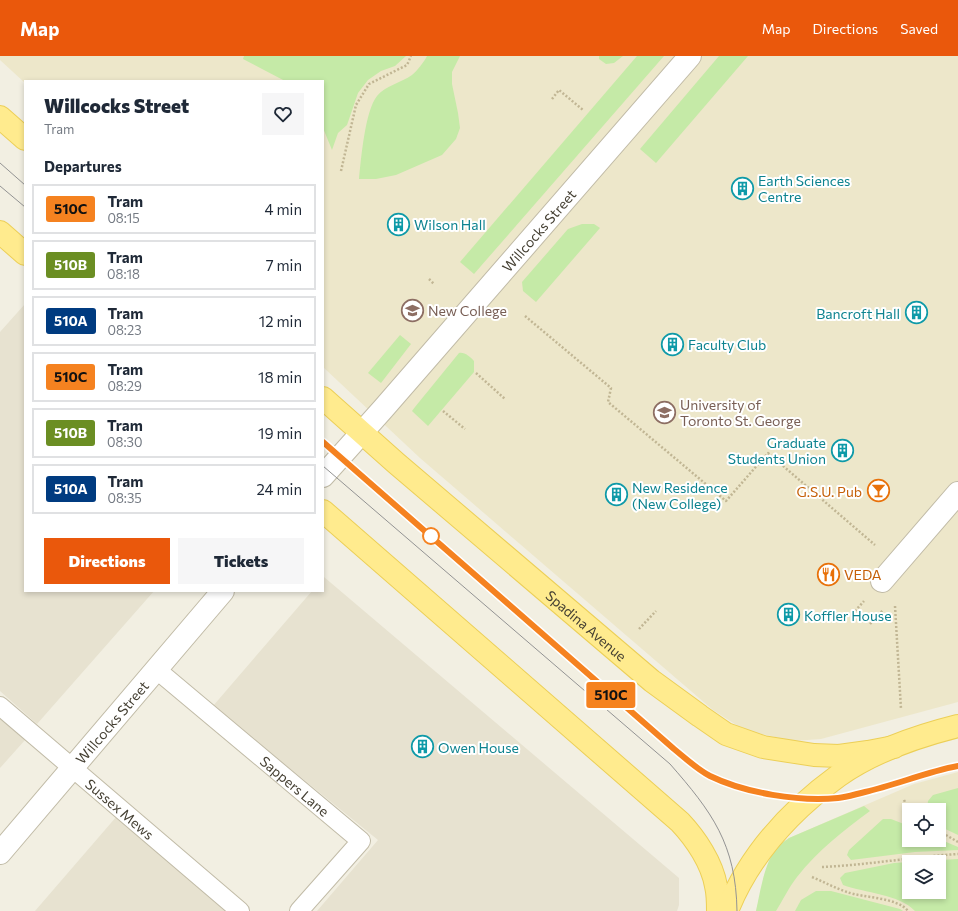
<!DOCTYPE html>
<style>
body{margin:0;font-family:Commissioner,sans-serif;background:#f6f6f7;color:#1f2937;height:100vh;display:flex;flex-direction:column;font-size:15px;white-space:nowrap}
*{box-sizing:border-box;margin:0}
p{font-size:13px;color:#747a83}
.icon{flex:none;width:22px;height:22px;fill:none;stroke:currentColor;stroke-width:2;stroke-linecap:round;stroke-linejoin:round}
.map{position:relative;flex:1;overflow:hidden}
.drawer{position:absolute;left:24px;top:24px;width:300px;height:512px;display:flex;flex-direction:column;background:#fff;border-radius:0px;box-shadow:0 2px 6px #0003}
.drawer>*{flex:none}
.badge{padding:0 8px;border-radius:3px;font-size:14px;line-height:26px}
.buttons{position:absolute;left:902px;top:747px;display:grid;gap:8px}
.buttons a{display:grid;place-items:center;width:44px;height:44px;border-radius:0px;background:#fff;box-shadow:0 2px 6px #0003;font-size:20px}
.map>.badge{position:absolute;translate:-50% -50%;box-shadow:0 0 0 2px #fff}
h2{padding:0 20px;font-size:15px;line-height:36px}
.round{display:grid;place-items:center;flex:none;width:42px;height:42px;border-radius:0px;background:#f6f6f7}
.overview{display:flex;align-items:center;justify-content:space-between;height:68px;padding:0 20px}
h1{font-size:19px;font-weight:800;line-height:30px}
.button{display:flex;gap:8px;margin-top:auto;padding:8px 20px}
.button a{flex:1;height:46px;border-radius:0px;background:#ea580c;color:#fff;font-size:16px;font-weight:800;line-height:46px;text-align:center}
.button a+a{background:#f6f6f7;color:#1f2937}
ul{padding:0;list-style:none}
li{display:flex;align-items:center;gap:12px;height:50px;margin:0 8px 6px;padding:0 12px;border:2px solid #e0e1e3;border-radius:0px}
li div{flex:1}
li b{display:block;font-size:15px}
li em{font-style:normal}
li .badge{min-width:44px;font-weight:700;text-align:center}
header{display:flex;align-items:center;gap:24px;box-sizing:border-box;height:56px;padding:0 20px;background:#ea580c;color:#fff}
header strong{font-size:19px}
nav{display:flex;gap:22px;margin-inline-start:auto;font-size:14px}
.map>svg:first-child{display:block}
</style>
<header>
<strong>Map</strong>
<nav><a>Map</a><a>Directions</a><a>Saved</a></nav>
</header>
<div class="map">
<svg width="958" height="855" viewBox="0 0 958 855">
<rect width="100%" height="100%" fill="#f2efe2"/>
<g fill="#e7e2d0">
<path d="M25,248v287h129l-117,133 -37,-33v-359z"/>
<path d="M324,521l355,301v27l-2,6h-360l61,-71 -165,-134 99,-115h11z"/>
<path d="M0,663l25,21 -25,28z"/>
<path d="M117,760l110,95h-192z"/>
</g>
<g fill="#ede7ca" fill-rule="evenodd">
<path d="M0,0h958v646l-137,37 -28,2 -36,-8 -19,-7 -25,-16 -293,-252 -97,-91v-286h-298v2l-25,-23z"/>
<path d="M958,716v139h-202l14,-54 11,-13 8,-6 125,-54zM909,754h30v30h-30zM909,806h30v30h-30z"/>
</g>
<g fill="#c5eaa7" fill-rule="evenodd">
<path d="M244,0h162l-11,10 -14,5 -13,9 -10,13 -11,32 -9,8 -6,17 -9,-22v-47h-38l-42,-22z"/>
<path d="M427,0h33l-8,16v12l6,29 2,15 -4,11 -14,16 -46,20 -20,4h-17c2,-20 6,-68 18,-83 9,-11 24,-13 35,-21 5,-4 12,-13 15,-19z"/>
<path d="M599,0h24l-9,7 -8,1 -7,-5z"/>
<path d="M637,0h27l-190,218 -14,-12z"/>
<path d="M719,0h29l-92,107 -16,-14z"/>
<path d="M582,168h12l6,4 -64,74 -13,-11 -1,-9 46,-53z"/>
<path d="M400,279l11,9 -30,39 -13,-10z"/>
<path d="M459,297c6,-1 11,4 15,8v11l-46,54 -16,-15 3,-4z"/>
<path d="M958,732v47l-19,-9v-16h-12l1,-9 5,-6z"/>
<path d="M864,750l6,5c-26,19 -53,40 -73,66 -8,10 -14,23 -21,34h-20c4,-18 8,-46 19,-61 3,-5 9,-8 14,-12z"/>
<path d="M883,763h8l18,7v14l30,-1 19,8v3l-43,2 -64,8 -4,-5 2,-5z"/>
<path d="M958,803v52h-43c-16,-17 -50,-18 -72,-26l-3,-7 5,-5 49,-10zM909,806h30v30h-30z"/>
<path d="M816,835h15l69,18 3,2h-108l6,-11z"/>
</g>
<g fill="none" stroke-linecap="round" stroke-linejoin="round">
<defs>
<g id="service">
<path id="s1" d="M157,614l204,171 -62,70"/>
<path id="s2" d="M0,650l240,205"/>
</g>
<g id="minor">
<path id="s3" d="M323,420l60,-67 307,-353"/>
<path d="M882,525l76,-88"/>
<path id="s4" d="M0,797l223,-262"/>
</g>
<g id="primary">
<path d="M0,61l25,22"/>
<path d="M0,176l25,22"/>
<path id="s5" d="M323,342l73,65 256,218 48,35 26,18 37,13 51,8 25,1 29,-4 26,-5"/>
<path d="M323,455l357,311c16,17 32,41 36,64 2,8 2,17 2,25"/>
<path d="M727,855c22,-55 63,-100 111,-135 34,-24 80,-40 120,-50"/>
</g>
</defs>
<use href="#service" stroke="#c1bba7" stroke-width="20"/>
<use href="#minor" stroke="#c1bba7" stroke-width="24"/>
<use href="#primary" stroke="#eccf57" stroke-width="24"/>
<g stroke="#c1b694" stroke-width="2.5" stroke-dasharray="2 2" stroke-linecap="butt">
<path d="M552,43l7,-9 24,20"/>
<path d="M341,115l15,-66 13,-21 38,-19 4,-9"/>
<path d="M429,223l5,5"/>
<path d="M525,260l86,72 -3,14 118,99 42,-48 107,92"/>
<path d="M476,317l29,26"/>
<path d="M443,355l22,18"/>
<path d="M895,550l6,103"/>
<path d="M855,555l9,-10"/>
<path d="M870,568l13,-14"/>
<path d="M639,573l17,-18"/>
<path d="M904,744l5,10"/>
<path d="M939,775l19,11"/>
<path d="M822,811c45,-2 90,-10 136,-13"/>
<path d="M812,821c12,5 23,11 35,15 16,6 50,5 61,19"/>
</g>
<use href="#service" stroke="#fff" stroke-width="18"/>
<use href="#minor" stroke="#fff" stroke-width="22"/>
<use href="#primary" stroke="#ffeb8e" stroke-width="22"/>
<g stroke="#939393" stroke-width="1">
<path d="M0,107l25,22"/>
<path d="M0,130l25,21"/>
<path d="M323,386l351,307c11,9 24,21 36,27 35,17 89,26 128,22 9,-1 18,-4 27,-6 31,-7 61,-20 93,-26"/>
<path d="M323,410l347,298c42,48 66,80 67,147"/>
</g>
</g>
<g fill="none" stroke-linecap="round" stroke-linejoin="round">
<defs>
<path id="line" d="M323,386l351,307c11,9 24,21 36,27 35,17 89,26 128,22 9,-1 18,-4 27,-6 31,-7 61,-20 93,-26"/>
</defs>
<use href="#line" stroke="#fff" stroke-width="9"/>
<use href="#line" stroke="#f58220" stroke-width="6"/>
</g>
<defs>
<symbol id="building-ring" viewBox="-11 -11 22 22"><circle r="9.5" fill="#fff" stroke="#0f9aa8" stroke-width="1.5"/><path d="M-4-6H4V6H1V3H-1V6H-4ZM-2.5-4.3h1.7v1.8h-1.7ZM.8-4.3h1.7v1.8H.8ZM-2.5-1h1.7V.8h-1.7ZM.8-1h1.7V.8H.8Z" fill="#0f9aa8"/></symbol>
<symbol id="university-ring" viewBox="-11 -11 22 22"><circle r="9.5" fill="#fff" stroke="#8d6e63" stroke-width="1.5"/><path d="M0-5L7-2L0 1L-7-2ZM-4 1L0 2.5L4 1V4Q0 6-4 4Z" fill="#8d6e63"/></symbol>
<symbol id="bar-ring" viewBox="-11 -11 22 22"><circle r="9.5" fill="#fff" stroke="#e8710a" stroke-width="1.5"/><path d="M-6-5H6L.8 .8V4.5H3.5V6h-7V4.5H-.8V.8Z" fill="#e8710a"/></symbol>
<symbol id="restaurant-ring" viewBox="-11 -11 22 22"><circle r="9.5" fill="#fff" stroke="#e8710a" stroke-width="1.5"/><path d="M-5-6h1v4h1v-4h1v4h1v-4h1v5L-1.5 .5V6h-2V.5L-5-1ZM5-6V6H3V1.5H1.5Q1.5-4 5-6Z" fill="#e8710a"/></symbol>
</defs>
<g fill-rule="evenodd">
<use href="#building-ring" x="730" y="120" width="25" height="25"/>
<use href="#building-ring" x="386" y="156" width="25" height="25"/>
<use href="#university-ring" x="400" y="242" width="25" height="25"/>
<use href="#building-ring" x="904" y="244" width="25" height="25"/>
<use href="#building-ring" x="660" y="276" width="25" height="25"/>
<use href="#university-ring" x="652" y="344" width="25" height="25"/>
<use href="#building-ring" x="830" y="382" width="25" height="25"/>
<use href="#bar-ring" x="866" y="422" width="25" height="25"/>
<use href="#building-ring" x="604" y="426" width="25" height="25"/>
<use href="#restaurant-ring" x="816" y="506" width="25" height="25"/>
<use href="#building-ring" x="776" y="546" width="25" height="25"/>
<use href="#building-ring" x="410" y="678" width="25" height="25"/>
</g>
<circle fill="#fff" stroke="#f58220" stroke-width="2" cx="431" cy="480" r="8"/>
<g text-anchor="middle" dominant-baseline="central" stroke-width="4" stroke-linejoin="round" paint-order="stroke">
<g font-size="14" fill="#0d838f" stroke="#fff" text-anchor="start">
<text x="758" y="124">Earth Sciences<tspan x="758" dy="16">Centre</tspan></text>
<text x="414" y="168">Wilson Hall</text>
<text x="900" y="257" text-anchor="end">Bancroft Hall</text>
<text x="688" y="288">Faculty Club</text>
<text x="826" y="386" text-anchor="end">Graduate<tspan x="826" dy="16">Students Union</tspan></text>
<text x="632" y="431">New Residence<tspan x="632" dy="16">(New College)</tspan></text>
<text x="804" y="559">Koffler House</text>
<text x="438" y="691">Owen House</text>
</g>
<g font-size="14" fill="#443f32" stroke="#fff">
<text stroke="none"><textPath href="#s3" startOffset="327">Willcocks Street</textPath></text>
<text stroke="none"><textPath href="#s5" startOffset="348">Spadina Avenue</textPath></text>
<text stroke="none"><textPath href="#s4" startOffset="172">Willcocks Street</textPath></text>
<text stroke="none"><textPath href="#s1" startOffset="180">Sappers Lane</textPath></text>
<text stroke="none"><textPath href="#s2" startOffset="158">Sussex Mews</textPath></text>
</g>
<g font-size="14" fill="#785e54" stroke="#fff" text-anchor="start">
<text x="428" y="254">New College</text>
<text x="680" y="348">University of<tspan x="680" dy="16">Toronto St. George</tspan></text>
</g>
<g font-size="14" fill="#c56008" stroke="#fff" text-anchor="end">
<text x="862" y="435">G.S.U. Pub</text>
<text x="844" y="518" text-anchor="start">VEDA</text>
</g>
</g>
</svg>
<div class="buttons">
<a><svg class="icon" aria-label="locate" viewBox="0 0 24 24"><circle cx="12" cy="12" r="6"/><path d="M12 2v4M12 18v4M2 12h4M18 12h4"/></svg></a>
<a><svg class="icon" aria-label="layers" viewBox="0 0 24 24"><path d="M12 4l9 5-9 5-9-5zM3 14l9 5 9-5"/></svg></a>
</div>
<b class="badge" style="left:611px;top:639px;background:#f58220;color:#111">510C</b>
<section class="drawer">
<div class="overview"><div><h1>Willcocks Street</h1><p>Tram</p></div><a class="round"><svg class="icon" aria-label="heart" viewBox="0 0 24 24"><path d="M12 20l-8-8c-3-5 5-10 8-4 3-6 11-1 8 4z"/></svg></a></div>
<h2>Departures</h2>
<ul>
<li><span class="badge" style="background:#f58220;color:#111">510C</span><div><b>Tram</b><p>08:15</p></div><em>4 min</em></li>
<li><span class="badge" style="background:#6b8e23;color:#fff">510B</span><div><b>Tram</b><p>08:18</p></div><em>7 min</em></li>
<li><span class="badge" style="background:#003b80;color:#fff">510A</span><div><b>Tram</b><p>08:23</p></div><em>12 min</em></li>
<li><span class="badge" style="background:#f58220;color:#111">510C</span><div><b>Tram</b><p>08:29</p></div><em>18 min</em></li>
<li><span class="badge" style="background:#6b8e23;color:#fff">510B</span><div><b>Tram</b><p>08:30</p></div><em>19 min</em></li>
<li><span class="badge" style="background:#003b80;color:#fff">510A</span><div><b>Tram</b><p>08:35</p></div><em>24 min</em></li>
</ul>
<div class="button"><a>Directions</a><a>Tickets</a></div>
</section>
</div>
